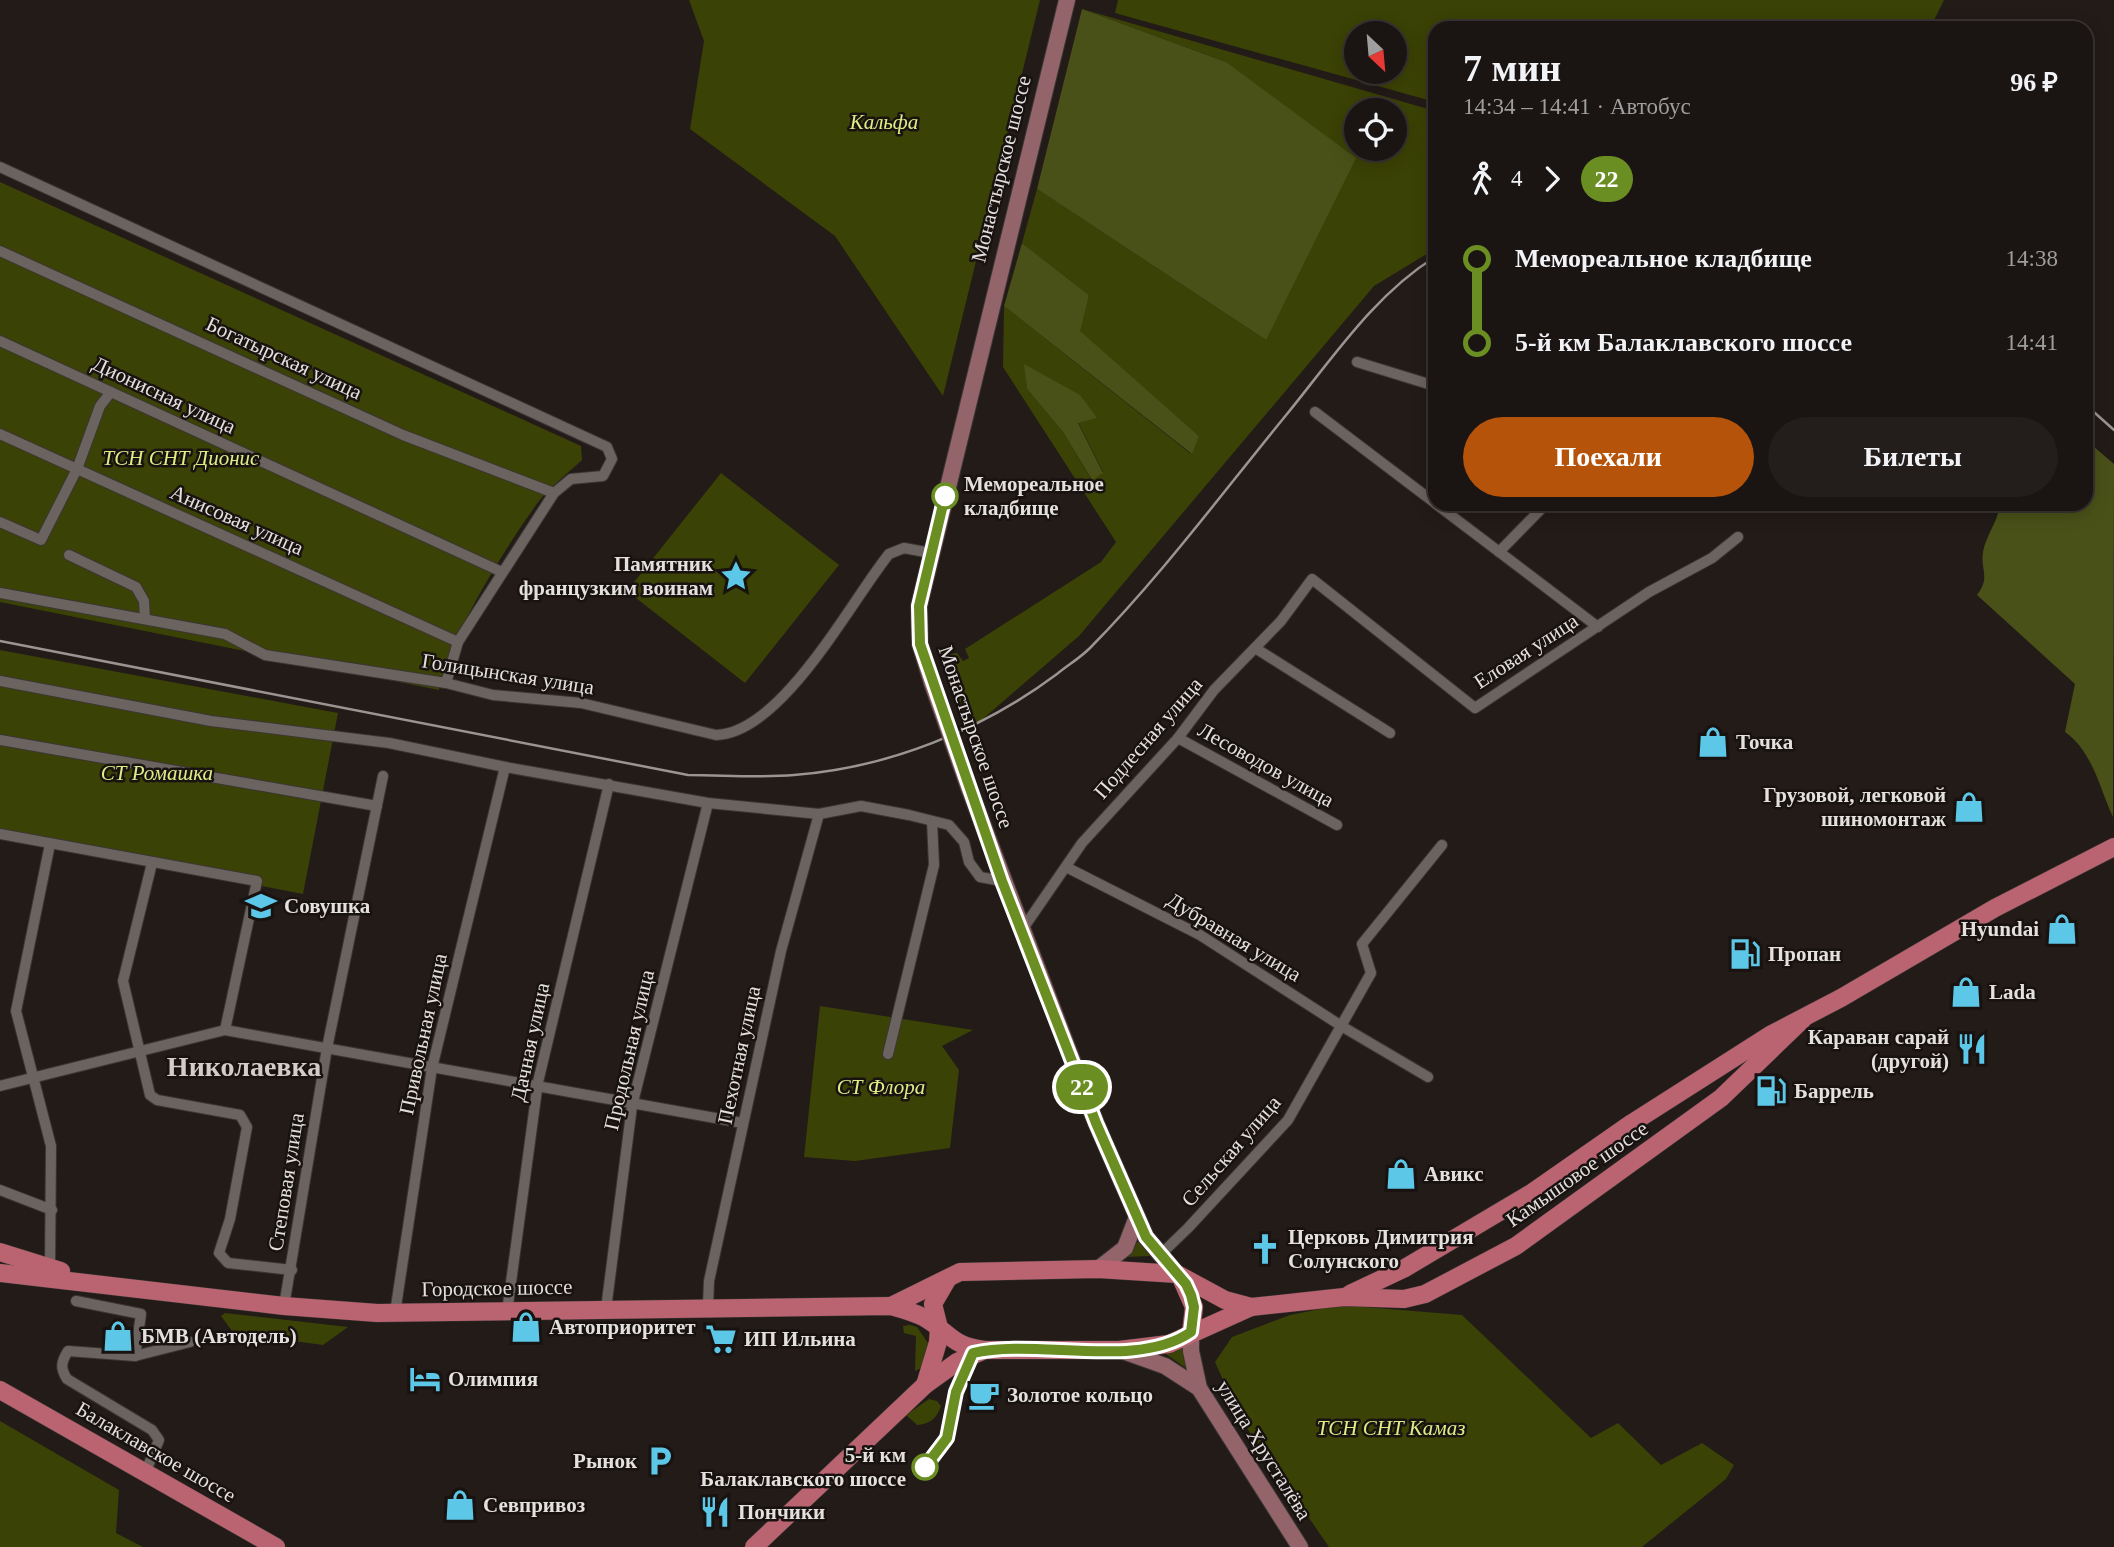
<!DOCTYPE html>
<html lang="ru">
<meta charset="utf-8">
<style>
body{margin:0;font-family:"Times New Roman",serif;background:#231d1b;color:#f1f3f6;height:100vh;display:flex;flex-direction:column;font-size:26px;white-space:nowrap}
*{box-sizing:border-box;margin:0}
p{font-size:23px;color:#9f9e9f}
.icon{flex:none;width:38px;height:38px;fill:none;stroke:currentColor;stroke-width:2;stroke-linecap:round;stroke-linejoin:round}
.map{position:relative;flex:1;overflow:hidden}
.drawer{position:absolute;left:1428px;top:21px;width:665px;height:490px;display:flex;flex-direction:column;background:#1a1412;border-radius:21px;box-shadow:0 4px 18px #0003,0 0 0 2px #383332}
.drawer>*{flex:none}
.badge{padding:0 14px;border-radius:23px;font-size:24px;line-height:46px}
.needle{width:46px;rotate:154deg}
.fabs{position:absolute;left:1344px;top:21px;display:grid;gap:14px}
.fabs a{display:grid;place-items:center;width:63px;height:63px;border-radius:50%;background:#1a1412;box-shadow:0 4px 18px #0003,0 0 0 2px #383332;font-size:35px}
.map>.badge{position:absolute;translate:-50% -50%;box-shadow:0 0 0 4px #fff}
.legs{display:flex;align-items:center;gap:10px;height:77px;padding:0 35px;font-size:23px}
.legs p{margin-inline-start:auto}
.headline{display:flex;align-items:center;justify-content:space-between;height:119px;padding:0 35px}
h1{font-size:38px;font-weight:700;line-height:52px}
.button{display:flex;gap:14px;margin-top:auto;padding:14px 35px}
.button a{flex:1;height:80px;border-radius:42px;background:#b45309;color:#fff;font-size:28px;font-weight:700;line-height:80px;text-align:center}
.button a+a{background:#231d1b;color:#f1f3f6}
ul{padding:0 35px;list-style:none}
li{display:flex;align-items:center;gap:24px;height:84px;font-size:26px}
li i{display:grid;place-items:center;width:10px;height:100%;margin:0 9px;background:currentColor}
li i::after{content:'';width:18px;height:18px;margin:-9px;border:5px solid;border-radius:50%;background:#1a1412}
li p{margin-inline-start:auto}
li:first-child i{background:linear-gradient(#0000 50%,currentColor 0)}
li:last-child i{background:linear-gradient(currentColor 50%,#0000 0)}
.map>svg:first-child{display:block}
</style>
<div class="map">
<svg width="2114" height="1547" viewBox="0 0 2114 1547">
<rect width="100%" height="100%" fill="#221b18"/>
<g fill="#3b4205" fill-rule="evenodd">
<path d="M689,0h351l-97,396 -108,-160 -145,-107 14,-88z"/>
<path d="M1118,0h826l-14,28h-495v74l-320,-89zM1356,33h39v39h-39z"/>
<path d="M1082,9l353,102v138l-61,37 -295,350 -115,99 -18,-80 11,-2 6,8 6,-3 -4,-9 136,-87 15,-20 -113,-175 1,-61 187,148 8,-18 -120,-105 10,-36 -67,-52 15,-54 229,151 -40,-278zM1356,110h39v39h-39zM1025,365l72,53 -19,4 25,50 -12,7 -28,-47 -36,-43z"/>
<path d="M0,182l581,264 1,14c-14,13 -31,26 -43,41 -33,45 -90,136 -100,189l-439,-88z"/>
<path d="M721,473l118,92 -94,118 -118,-92z"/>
<path d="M0,650l338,63 -35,181 -303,-58z"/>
<path d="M820,1006l153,24 -31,16 17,24 -9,78 -95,13 -51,-4z"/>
<path d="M1139,1240l12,16 -25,1z"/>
<path d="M1340,1305l122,10 129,123 27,-15 43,42 41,-22 32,22 -8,14 -84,68h-313l-89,-129 -25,-56 17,-25 58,-22z"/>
<path d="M225,1313l123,14 -25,18 -83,-11 -8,-3 -11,-15z"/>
<path d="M910,1325l7,2 11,16 -7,25 -6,3 1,-35 -12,-3 -1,-7z"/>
<path d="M1183,1346l7,25 -27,-19z"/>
<path d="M929,1399l8,2 4,5c-4,13 -12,18 -24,19l-11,-10z"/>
<path d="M0,1421l119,69 -3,43 27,14h-143z"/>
</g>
<g fill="#4a5118">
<path d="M1082,9l144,53 130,96 -90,182 -229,-151z"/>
<path d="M1022,243l67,52 -9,36 119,105 -7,18 -188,-148z"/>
<path d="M1024,364l56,31 17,23 -19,5 25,50 -11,7 -29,-48 -36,-43z"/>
<path d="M2086,440l28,24 -1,353c-14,-30 -20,-65 -48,-85l10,-48 -98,-89c14,-19 3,-24 6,-43 3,-17 15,-30 17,-48h86z"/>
</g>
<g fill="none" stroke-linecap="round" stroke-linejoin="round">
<defs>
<g id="street">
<path d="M0,167l607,280 5,12 -9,17 -32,3 -17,14 -96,149 -12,41"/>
<path d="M0,251l403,184 151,58"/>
<path d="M0,341l502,231"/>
<path d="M1357,362l78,24"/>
<path d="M1315,412l120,91"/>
<path d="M0,434l458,208"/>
<path d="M1436,504l162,123"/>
<path d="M0,522l41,18 36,-71 23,-63 11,-14"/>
<path d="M1499,552l47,-48"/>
<path d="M69,555l67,32 8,14 1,18"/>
<path d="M0,593l225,41 40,21 181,28 47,12 88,8 135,32c66,-2 135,-134 173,-181l15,-6 27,5"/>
<path d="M1255,648l135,85"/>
<path d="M0,681l211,40 178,22 116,24 203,36 111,11 42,-8 48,9 40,10 15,17 5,20 11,15 22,4"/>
<path d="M1178,738l159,87"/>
<path d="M0,740l377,66"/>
<path d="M0,834l257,47 -32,149"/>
<path d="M152,863l-29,118 27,114 7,5 83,15 7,12 -17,92 -11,34 9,10 64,7"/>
<path d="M1066,867l134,68 143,92 85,50"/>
<path d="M1022,930l60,-87 96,-105 36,-48 67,-69 31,-42 163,129 174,-116 63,-34 26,-21"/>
<path d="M888,1054l46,-189 -2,-44"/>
<path d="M0,1086l225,-56 518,93"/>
<path d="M0,1190l52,20"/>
<path d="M1159,1256l29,-28 100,-108 83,-147 -9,-29 80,-99"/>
<path d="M50,1268l1,-122 -35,-135 34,-167"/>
<path d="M76,1301l65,13 -6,42"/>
<path d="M284,1306l43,-258 56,-272"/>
<path d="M708,1306l1,-25 72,-330 38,-137"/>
<path d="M606,1309l26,-203 76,-303"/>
<path d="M507,1312l31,-230 71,-298"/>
<path d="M395,1313l37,-245 73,-301"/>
<path d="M145,1473l14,-33 -7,-10 -85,-51c-7,-11 -6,-17 1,-28l67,5 55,-14"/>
</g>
<g id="secondary">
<path d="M932,683l-12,-39 -1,-38 148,-606"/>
<path d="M969,788l127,335 50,114 31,37"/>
<path d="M1098,1269l27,-21 12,-31"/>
<path d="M1191,1332v19l8,37 101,159"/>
<path d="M1120,1350l45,16 34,22"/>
</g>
<g id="primary">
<path d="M0,1252l61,19"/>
<path d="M0,1273l284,33 93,7 514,-7c11,3 22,6 32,11 27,15 27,29 62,33"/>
<path d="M1182,1280l12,27 -3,25"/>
<path d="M1350,1294l55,-26 128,-76 99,-69 138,-88 71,-37 154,-90 119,-61"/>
<path d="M891,1306l69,-34 138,-3 79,5 48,26 26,7"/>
<path d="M925,1385l13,-43 1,-14 -6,-24 14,-24"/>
<path d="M0,1390l276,157"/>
<path d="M754,1547l171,-162 32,-23 28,-12h134l50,-6 82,-37 93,-10 60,2 21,-5 91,-48 205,-148 82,-79"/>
</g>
</defs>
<use href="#street" stroke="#3b3634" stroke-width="12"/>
<use href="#secondary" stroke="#3b3634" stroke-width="18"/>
<use href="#primary" stroke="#3b3634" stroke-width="19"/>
<use href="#street" stroke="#6b6360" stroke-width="10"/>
<use href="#secondary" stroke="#936469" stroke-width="16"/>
<use href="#primary" stroke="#ba6471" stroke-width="18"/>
<g stroke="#9a9492" stroke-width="2.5">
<path d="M2086,405l28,25"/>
<path d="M0,641l688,134c35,0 71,3 106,0 94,-7 188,-45 263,-101 11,-9 23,-16 33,-26 71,-72 133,-156 197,-234 45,-55 87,-119 148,-157"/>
</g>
<defs>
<path id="secondary-bridge" d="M932,683l37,105"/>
</defs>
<use href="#secondary-bridge" stroke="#3b3634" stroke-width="18" stroke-linecap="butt"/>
<use href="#secondary-bridge" stroke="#936469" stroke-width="16"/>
</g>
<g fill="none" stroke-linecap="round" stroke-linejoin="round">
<defs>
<path id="line-1" d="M925,1467l22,-29 9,-46 17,-39c63,-15 163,17 218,-21l3,-25 -3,-12 -5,-11 -40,-47 -50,-114 -94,-242 -82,-237 -1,-38 26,-110"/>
</defs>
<use href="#line-1" stroke="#fff" stroke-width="16"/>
<use href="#line-1" stroke="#6b8e23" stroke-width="10"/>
</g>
<defs>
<symbol id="sight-bare" viewBox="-9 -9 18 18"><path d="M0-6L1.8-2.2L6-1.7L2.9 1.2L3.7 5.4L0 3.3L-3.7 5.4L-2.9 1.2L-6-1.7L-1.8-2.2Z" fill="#5cc7e7" stroke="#181210" stroke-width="2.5" paint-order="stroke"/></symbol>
<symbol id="shop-bare" viewBox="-9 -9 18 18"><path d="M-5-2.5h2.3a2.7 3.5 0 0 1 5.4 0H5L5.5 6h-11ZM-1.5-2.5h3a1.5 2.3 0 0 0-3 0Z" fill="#5cc7e7" stroke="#181210" stroke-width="2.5" paint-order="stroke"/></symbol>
<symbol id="school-bare" viewBox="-9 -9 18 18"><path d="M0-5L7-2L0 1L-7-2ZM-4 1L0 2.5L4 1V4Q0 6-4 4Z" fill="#5cc7e7" stroke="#181210" stroke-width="2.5" paint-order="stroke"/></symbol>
<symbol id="fuel-bare" viewBox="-9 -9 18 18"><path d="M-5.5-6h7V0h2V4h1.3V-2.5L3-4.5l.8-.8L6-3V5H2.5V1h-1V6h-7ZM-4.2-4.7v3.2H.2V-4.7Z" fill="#5cc7e7" stroke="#181210" stroke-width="2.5" paint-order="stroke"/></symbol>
<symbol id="restaurant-bare" viewBox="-9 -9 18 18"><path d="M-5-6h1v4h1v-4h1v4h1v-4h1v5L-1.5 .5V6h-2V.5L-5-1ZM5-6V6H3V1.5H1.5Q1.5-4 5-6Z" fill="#5cc7e7" stroke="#181210" stroke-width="2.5" paint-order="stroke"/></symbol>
<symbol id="church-bare" viewBox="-9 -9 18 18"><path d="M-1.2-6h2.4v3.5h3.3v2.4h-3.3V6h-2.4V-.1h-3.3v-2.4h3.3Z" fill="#5cc7e7" stroke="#181210" stroke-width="2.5" paint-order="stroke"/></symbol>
<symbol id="supermarket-bare" viewBox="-9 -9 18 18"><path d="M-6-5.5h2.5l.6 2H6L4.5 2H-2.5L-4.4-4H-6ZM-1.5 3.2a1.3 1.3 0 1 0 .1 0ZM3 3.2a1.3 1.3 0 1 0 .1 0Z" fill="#5cc7e7" stroke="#181210" stroke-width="2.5" paint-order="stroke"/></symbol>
<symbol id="hotel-bare" viewBox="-9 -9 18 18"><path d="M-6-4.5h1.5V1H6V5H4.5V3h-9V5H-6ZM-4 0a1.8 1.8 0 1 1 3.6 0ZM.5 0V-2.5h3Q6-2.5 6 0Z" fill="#5cc7e7" stroke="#181210" stroke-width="2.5" paint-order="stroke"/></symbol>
<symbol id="cafe-bare" viewBox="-9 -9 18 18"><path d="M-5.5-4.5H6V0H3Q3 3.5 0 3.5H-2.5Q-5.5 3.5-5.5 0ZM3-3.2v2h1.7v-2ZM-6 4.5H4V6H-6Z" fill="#5cc7e7" stroke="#181210" stroke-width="2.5" paint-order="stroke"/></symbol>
<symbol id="parking-bare" viewBox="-9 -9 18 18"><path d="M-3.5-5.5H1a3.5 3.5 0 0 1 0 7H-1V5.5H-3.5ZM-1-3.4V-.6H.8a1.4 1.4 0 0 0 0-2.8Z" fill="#5cc7e7" stroke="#181210" stroke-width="2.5" paint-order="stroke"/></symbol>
</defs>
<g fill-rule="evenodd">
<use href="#sight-bare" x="714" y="554" width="44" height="44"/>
<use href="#shop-bare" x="1691" y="720" width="44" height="44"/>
<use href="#shop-bare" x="1947" y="785" width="44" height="44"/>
<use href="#school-bare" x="239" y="884" width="44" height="44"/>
<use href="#shop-bare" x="2040" y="907" width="44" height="44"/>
<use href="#fuel-bare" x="1723" y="932" width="44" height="44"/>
<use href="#shop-bare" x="1944" y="970" width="44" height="44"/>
<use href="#restaurant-bare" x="1950" y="1027" width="44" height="44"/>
<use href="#fuel-bare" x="1749" y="1069" width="44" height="44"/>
<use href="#shop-bare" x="1379" y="1152" width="44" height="44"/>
<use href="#church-bare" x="1243" y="1227" width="44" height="44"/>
<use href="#shop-bare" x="504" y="1305" width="44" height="44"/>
<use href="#shop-bare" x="96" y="1314" width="44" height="44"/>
<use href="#supermarket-bare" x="699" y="1317" width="44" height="44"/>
<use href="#hotel-bare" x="403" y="1357" width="44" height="44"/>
<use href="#cafe-bare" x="962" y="1373" width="44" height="44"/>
<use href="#parking-bare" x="638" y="1439" width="44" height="44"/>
<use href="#shop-bare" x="438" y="1483" width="44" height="44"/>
<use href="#restaurant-bare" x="693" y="1490" width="44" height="44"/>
</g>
<g fill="#fff" stroke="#6b8e23" stroke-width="3.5">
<circle cx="945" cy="496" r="12"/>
<circle cx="925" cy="1467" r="12"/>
</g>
<g text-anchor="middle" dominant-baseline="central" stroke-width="5" stroke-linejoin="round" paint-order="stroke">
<g font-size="21" font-style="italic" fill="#deee86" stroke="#181210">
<text x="884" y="122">Кальфа</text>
<text x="181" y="458">ТСН СНТ Дионис</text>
<text x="157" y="773">СТ Ромашка</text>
<text x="881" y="1087">СТ Флора</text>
<text x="1391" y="1428">ТСН СНТ Камаз</text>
</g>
<g font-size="21" fill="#e4e0de" stroke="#181210">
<text transform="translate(1001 169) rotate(-76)">Монастырское шоссе</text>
<text transform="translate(284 358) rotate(25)">Богатырская улица</text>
<text transform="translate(164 395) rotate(25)">Дионисная улица</text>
<text transform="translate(237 520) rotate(24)">Анисовая улица</text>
<text transform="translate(1526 651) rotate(-33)">Еловая улица</text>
<text transform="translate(508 674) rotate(9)">Голицынская улица</text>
<text transform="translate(976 737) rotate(71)">Монастырское шоссе</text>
<text transform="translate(1148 738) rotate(-49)">Подлесная улица</text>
<text transform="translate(1266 765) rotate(29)">Лесоводов улица</text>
<text transform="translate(1234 937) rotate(31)">Дубравная улица</text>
<text transform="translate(423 1034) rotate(-78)">Привольная улица</text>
<text transform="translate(530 1042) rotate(-78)">Дачная улица</text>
<text transform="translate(629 1050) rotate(-77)">Продольная улица</text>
<text transform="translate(739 1055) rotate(-78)">Пехотная улица</text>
<text transform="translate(1231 1151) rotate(-49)">Сельская улица</text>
<text transform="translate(1577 1174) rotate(-35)">Камышовое шоссе</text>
<text transform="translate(286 1182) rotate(-81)">Степовая улица</text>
<text transform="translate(497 1288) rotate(-1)">Городское шоссе</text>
<text transform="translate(1264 1450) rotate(58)">улица Хрусталёва</text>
<text transform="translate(156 1452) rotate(30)">Балаклавское шоссе</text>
</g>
<g font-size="21" font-weight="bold" fill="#e4e0de" stroke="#181210" text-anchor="start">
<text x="964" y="484">Мемореальное<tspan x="964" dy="24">кладбище</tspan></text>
<text x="906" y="1455" text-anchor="end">5-й км<tspan x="906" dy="24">Балаклавского шоссе</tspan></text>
</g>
<g font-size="21" font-weight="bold" fill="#e4e0de" stroke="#181210" text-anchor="start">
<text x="713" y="564" text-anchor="end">Памятник<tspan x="713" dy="24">французким воинам</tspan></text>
<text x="1736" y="742">Точка</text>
<text x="1946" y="795" text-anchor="end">Грузовой, легковой<tspan x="1946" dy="24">шиномонтаж</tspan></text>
<text x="284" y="906">Совушка</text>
<text x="2039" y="929" text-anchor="end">Hyundai</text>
<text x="1768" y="954">Пропан</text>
<text x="1989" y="992">Lada</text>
<text x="1949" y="1037" text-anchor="end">Караван сарай<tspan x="1949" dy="24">(другой)</tspan></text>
<text x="1794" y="1091">Баррель</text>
<text x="1424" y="1174">Авикс</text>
<text x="1288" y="1237">Церковь Димитрия<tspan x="1288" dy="24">Солунского</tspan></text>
<text x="549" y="1327">Автоприоритет</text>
<text x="141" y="1336">БМВ (Автодель)</text>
<text x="744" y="1339">ИП Ильина</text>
<text x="448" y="1379">Олимпия</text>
<text x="1007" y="1395">Золотое кольцо</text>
<text x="637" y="1461" text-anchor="end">Рынок</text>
<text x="483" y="1505">Севпривоз</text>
<text x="738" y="1512">Пончики</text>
</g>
<g font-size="28" font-weight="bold" fill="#d4ccc8" stroke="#181210">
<text x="244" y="1066">Николаевка</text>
</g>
</g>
</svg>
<div class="fabs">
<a><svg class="needle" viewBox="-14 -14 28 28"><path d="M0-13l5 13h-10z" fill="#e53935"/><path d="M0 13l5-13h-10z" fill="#9f9e9f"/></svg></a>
<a><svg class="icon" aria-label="locate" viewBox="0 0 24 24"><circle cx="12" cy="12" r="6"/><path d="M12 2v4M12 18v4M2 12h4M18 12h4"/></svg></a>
</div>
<b class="badge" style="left:1082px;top:1087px;background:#6b8e23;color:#fff">22</b>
<section class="drawer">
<div class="headline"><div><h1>7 мин</h1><p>14:34 – 14:41 · Автобус</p></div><b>96 ₽</b></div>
<div class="legs"><svg class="icon" aria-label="walk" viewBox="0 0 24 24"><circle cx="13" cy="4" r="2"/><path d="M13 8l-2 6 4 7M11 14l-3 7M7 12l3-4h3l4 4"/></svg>4<svg class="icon" aria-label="forward" viewBox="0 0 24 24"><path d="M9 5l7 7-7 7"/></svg><b class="badge" style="background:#6b8e23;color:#fff">22</b></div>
<ul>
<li><i style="color:#6b8e23"></i><b>Мемореальное кладбище</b><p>14:38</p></li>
<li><i style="color:#6b8e23"></i><b>5-й км Балаклавского шоссе</b><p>14:41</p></li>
</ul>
<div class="button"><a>Поехали</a><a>Билеты</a></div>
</section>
</div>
